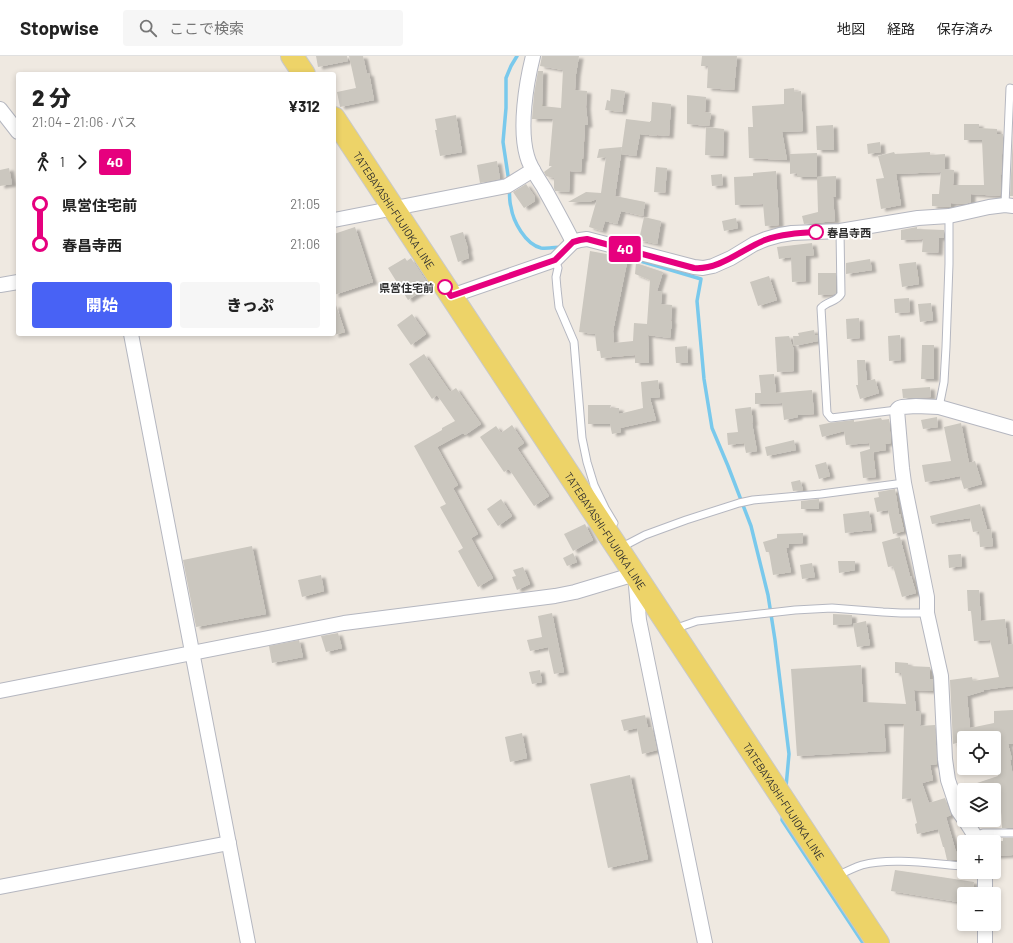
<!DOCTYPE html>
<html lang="ja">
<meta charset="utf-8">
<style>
body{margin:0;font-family:Barlow,"Noto Sans JP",sans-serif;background:#f6f6f6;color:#222;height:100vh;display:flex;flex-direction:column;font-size:15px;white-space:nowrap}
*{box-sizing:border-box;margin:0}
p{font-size:13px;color:#767676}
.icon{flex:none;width:22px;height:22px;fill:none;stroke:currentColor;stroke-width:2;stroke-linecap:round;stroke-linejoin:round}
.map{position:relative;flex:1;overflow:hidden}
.drawer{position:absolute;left:16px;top:16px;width:320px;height:264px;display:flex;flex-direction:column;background:#fff;border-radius:4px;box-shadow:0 2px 6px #0003}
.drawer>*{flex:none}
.badge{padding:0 8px;border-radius:3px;font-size:14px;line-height:26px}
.buttons{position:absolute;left:957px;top:675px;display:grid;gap:8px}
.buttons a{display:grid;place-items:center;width:44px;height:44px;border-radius:4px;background:#fff;box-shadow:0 2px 6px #0003;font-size:20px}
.map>.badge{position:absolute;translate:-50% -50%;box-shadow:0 0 0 2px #fff}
.legs{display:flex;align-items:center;gap:6px;height:44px;padding:0 16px;font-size:13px}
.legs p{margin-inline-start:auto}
.headline{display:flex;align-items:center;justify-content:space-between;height:68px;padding:0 16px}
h1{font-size:22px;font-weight:800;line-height:30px}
.action{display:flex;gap:8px;margin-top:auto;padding:8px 16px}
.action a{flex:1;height:46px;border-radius:4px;background:#4862f5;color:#fff;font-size:16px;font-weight:800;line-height:46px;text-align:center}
.action a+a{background:#f6f6f6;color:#222}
ul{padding:0 16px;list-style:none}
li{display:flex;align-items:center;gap:14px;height:40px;font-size:15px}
li i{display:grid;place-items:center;width:6px;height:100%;margin:0 5px;background:currentColor}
li i::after{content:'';width:10px;height:10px;margin:-5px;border:3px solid;border-radius:50%;background:#fff}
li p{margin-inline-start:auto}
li:first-child i{background:linear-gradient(#0000 50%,currentColor 0)}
li:last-child i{background:linear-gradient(currentColor 50%,#0000 0)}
header{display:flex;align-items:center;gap:24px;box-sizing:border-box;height:56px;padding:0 20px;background:#fff;border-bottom:1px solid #e0e0e0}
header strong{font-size:19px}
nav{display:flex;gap:22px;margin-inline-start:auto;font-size:14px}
.search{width:280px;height:36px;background:#f6f6f6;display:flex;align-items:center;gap:10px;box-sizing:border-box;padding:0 14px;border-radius:4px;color:#767676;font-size:15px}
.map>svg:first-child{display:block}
</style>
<header>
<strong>Stopwise</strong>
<div class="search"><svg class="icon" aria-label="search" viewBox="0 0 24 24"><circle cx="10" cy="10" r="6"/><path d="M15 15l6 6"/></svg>ここで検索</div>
<nav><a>地図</a><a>経路</a><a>保存済み</a></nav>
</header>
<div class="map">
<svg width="1013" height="887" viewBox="0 0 1013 887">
<defs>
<filter id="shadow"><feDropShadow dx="4.5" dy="2.5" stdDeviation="1" flood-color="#0004"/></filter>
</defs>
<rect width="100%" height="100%" fill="#efe9e1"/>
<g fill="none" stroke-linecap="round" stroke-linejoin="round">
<g stroke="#79c9ec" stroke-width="3.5">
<path d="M509,126l-6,-40 3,-34v-30l5,-12 6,-10"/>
<path d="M509,132c1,6 0,13 2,19 2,14 14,37 30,41 6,1 16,-1 22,-1"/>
<path d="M627,201l74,22 -4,22 7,78 8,49 16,38 23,60 17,69 7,45 14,114 -3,33"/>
<path d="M783,757l-1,7 81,123"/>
</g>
</g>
<g fill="#cbc7bf" filter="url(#shadow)">
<path d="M316,0h31l1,5 -30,6z"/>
<path d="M349,0h14l4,18 2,-1 5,27 -34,7 -3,-15 19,-4z"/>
<path d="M542,0h37l-3,18 -1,16 12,1 -1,16 2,18h-3l-2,34h-1l-1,13 -11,-1 -1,21 -14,-1 -1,-3v-10l-8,-2 -2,-4 8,-6h-3l4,-47h-21l2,-25 4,-23h5l-1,35 19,2 2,-38 -23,-4z"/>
<path d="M702,0h35l-3,34 -27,-2 1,-22h-7z"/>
<path d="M794,32v4l7,-1 2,40 -21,1 5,28 -38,-2 -1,-31h5l-1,-21 32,-2v-15z"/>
<path d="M611,33l14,2 -3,21 -17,-2 2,-10 3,1z"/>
<path d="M687,39l19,2 -1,15 6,1 -2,13 -22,-2z"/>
<path d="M652,46l19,2 -2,32 -12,-1v1l-17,-2 -4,22 -15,-2 5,-35 24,3v-1h1z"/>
<path d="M456,59l6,37 -22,4 -5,-26h2l-2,-11z"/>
<path d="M964,68h15v4l18,1v5h6l-3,62 -29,-2v8l-6,2 -14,-1v4l-19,-1v-12h7l2,-22 -45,2 5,31 -20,4 -5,-30 8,-1 -6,-22 16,-4 1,2 35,-2v3l15,-1v15l9,1 -1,15h31l-2,-45h-18z"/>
<path d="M833,69l1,25h-17l-1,-24z"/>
<path d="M706,71l18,2 -1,27 -18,-1z"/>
<path d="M1013,79v61h-3z"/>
<path d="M880,86l1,10 -13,2 -1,-10z"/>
<path d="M622,91l-7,49 30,6 -2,14 -22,-5 -4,13 -12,-3 -3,10 -13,-4 8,-28 -8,3h-21l18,-10 15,1 5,-36 -9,1 2,-9z"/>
<path d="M817,97v24h-20v-4l-7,1v-20z"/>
<path d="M497,105l3,18 -20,4 -3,-18z"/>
<path d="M656,111l11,1 -2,25 -11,-1z"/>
<path d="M9,112l3,16 -12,2v-16z"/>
<path d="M776,115l3,54 -14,1 -2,-22 -28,1 -1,-28 19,-1v-3z"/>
<path d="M722,118l1,11 -11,1 -1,-11z"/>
<path d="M836,120v21h-3l2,24 -31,3 -2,-8 16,-4 -1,-35z"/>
<path d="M526,128l9,13v4l-11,7 -11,-16z"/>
<path d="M644,161l17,4 -4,23 -18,-4z"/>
<path d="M736,162l2,10 -14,3 -2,-10z"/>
<path d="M355,171l18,55 -39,13v-61z"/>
<path d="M917,171v2l27,1v8h-5l-1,15 -16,-1 1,-13 -22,1v-10z"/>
<path d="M463,176l5,17h-1l2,9 -11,4 -8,-26z"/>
<path d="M812,187l2,12 -8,1v25l-14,1 -1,-25 -12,2 -2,-12z"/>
<path d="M590,195l38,7 -15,73 1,12 19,-2 1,-18 13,1 3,-44 -15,-6 1,-11 27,9 -6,19h5l-1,13 11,1 -1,16h1l-2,17 -22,-3 1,28h-14v-8l-34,3 -1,-7h-3l-2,-17 -16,-2z"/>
<path d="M405,202l2,3 4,-3 17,26 -4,3 1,2 -17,11 -20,-32z"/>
<path d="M870,203l2,11 -26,4v-11z"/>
<path d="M916,206l3,22 -17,3 -3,-23z"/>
<path d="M818,217h18v20l-1,1 -17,1z"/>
<path d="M769,220l8,24 -19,6 -8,-24z"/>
<path d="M909,242l1,14 -15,1 -1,-14z"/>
<path d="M931,247l2,17 -13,2 -2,-18z"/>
<path d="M334,249h2l9,27 -11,3z"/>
<path d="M412,258l14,20 -15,11 -14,-20z"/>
<path d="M859,262l1,20 -13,1 -1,-20z"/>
<path d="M814,274l1,5h3v6l-24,5 -1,-10h6l-1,-3z"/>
<path d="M900,279l1,25 -12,1 -1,-25z"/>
<path d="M789,280l5,14v21l-17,1 -2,-35z"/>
<path d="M922,289h12v34h-13z"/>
<path d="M687,290l1,17h-12l-1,-16z"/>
<path d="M424,298l26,38 6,-4 25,36 -16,11 -2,-2 -26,14 21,38 -5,3 25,46 -7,4 22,40 -15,9 -20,-36 5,-3 -23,-41 6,-3 -32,-58 28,-16v-2l13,-7 -18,-26 -5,4 -23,-35z"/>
<path d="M857,304h8l2,21 8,-2 4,14 -19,6 -4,-14h2z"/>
<path d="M774,318l2,19 36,-3 2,24 -16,1v2l-14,3 -2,-17 -27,1v-11h6l-2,-18z"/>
<path d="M658,324l2,17 -10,1 6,22 -36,8 1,4 -9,2 -2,-10h-22v-19h23l-1,3h9v6l24,-6 -2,-26z"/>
<path d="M930,331l1,10 -28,1 -1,-9z"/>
<path d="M751,351l2,16h-1l5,28 -11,2 -2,-10 -16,2 -1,-12 11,-1 -3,-23z"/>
<path d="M937,361l1,10 -15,2 -2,-9z"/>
<path d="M881,362l1,2 7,-1 2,24 -6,1 1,6 -13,2 3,25 -13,1 -3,-26 10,-3 -1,-6 -23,2 -2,-14 -22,6 -3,-12 10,-2 24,-3h1v2z"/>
<path d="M961,367l8,40 6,-2 7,23 -18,5 -4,-13 -20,4 -15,2 -3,-17 29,-4 -7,-34z"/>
<path d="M512,369l12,18 -7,5 32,48 -15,10 -25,-37 -5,3 -24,-35 16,-11 5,7z"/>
<path d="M794,384l2,10 -29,6 -2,-9z"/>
<path d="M826,406l4,14 -11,3 -4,-14z"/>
<path d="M800,424l3,10 -10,1 -2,-9z"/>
<path d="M895,433l4,25h1l4,17 -11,3 -5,-24 -11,2 -3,-14 5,-1 -1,-5z"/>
<path d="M501,443l11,17 -14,10 -11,-17z"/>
<path d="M819,443v10h-18v-8z"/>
<path d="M980,448l7,25 -7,2 11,-2 2,17 -13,1 -1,-16 -6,1 -3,-14 -38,6 -2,-8z"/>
<path d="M869,455l3,19 -27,3 -2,-19z"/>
<path d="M585,468l8,16 -20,11 -9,-17z"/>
<path d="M803,477v10l-14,1v3l-3,1 5,24 -18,3 -4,-23h-3l-3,-10 14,-4v-4z"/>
<path d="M900,481l10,39h1l5,17 -14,4 -9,-31 -5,1 -6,-25z"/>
<path d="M252,490l14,68 -70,13 -13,-67z"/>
<path d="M573,497l4,9 -10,4 -4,-8z"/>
<path d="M961,498l1,12 -13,2 -1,-13z"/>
<path d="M838,505h17v9l-16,3z"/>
<path d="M812,507l3,14 -13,2 -2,-14z"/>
<path d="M523,511l7,17 -13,6 -5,-13 4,-1 -3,-6z"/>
<path d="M321,519l3,16 -22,6 -4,-17z"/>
<path d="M967,534h12l2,31 24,-2 3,26 5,-1v42l-30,4 1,1 -17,5 3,32 24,-5v-12l19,-1v34h-5l4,15 -2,1 3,16v52h-11l-1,-18 -7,1v-21h-31l-1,-2 36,-12 -4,-17v-21h-30v3l-11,3 -3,-64 22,-3 1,4 26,-4 -9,-37 -16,1 -3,-30h-3z"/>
<path d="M552,557l12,59 -10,2 -6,-27 -18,4 -3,-11 15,-3 -4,-21z"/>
<path d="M833,558l19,1v9l-19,1z"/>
<path d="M866,565l4,24 -13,2 -4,-23z"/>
<path d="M338,577l4,15 -16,4 -5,-16z"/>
<path d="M299,584l4,17 -31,6 -3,-17z"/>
<path d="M895,606l13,1v3l22,1v12h3v12l-19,-1 2,21h5l-1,15 15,-1 2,39 -7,1 3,15 -11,3 7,20 16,-5 6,17 -5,2 10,35 8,-2v10h-17l-3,-13h-1l-5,-18 -21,5 -2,-10 2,-1 -6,-25 -9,1 2,-75h-20l2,27 -89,5 -6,-87 70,-4 2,37 43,2 -5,-31h-6z"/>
<path d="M540,614l2,12 -10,2 -3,-12z"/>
<path d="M645,659l3,13 4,-1 5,23 -15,4 -5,-26 -13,3 -3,-11z"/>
<path d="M522,677l5,25 -17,4 -5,-25z"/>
<path d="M630,719l18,84 -40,9 -18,-84z"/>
<path d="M1003,782h10v17l-19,1v-15h9z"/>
<path d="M895,814l79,12 -2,12h-8v9l-73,-12z"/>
</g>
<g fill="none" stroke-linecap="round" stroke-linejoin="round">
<defs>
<g id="service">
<path d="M1005,149l5,-117 3,1"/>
<path d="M840,175l1,63c-4,8 -14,7 -20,14l6,105 4,5 66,-8"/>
<path d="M555,204l3,8 -2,9 1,12 2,18 15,35 8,96 5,24 7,23 11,23 9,15"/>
<path d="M939,351l5,-25 2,-35 3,-83v-48"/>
<path d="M620,492l25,-13 41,-15 53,-17 14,-3 68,-6 83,-11"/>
<path d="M674,573l23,-8 98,-11 37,-2 51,4 18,1h26"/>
<path d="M975,780l8,-3h30"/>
<path d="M837,820c8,-4 16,-8 25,-11 29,-8 72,-1 102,1"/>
</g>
<g id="minor">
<path d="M533,0c-7,28 -14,72 -6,100 3,12 11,22 17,32 10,18 20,36 29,54"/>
<path d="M0,53l18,23"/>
<path d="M334,164l173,-34 26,-16"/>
<path d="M0,229l18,-3"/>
<path d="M451,240l104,-36 18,-18 7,-2 7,-1 107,28 9,1 10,-2 18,-8 23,-14 12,-5 14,-4 12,-2 48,-2 78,-13 31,-2 40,-9 16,-2 8,1"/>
<path d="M131,278l117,609"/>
<path d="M0,635l344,-68 211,-27 20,-4 60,-18 4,46 66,323"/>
<path d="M964,763l-6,-9 -10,-30 -3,-21 -4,-83 -14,-63v-16l-23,-114 -2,-15 -5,-58 2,-2 3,-1 14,-1 23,1 74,21"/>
<path d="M965,764l10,16 2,6"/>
<path d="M985,816v22"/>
<path d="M0,831l229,-44"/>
<path d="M985,868v19"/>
</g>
<g id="primary">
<path d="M292,0l12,18"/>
<path id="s1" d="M334,62l544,825"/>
</g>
</defs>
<use href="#service" stroke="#b5b7c0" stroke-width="9"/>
<use href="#minor" stroke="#b5b7c0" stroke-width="16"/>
<use href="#primary" stroke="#c9c9c9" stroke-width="24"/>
<use href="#service" stroke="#fff" stroke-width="7"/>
<use href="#minor" stroke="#fff" stroke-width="14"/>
<use href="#primary" stroke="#edd368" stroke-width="22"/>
</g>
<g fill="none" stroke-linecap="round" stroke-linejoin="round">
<defs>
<path id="line-1" d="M445,231l6,9 104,-36 18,-18 7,-2 7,-1 107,29c26,2 48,-19 71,-28 16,-6 34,-7 51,-8"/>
</defs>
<use href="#line-1" stroke="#fff" stroke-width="9"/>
<use href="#line-1" stroke="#e6007e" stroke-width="6"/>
</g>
<g fill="#fff" stroke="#e6007e" stroke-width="2">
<circle cx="816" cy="176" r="7"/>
<circle cx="445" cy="231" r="7"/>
</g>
<g text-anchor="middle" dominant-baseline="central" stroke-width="3.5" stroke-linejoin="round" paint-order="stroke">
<g font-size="11" fill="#2e2e2e" stroke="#fff">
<text stroke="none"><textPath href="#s1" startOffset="110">TATEBAYASHI-FUJIOKA LINE</textPath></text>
<text stroke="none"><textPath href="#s1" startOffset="494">TATEBAYASHI-FUJIOKA LINE</textPath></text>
<text stroke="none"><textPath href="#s1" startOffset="818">TATEBAYASHI-FUJIOKA LINE</textPath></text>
</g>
<g font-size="11" font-weight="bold" fill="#2e2e2e" stroke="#fff" text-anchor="start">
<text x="827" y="176">春昌寺西</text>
<text x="434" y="231" text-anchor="end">県営住宅前</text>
</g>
</g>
</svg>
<div class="buttons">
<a><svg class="icon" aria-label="locate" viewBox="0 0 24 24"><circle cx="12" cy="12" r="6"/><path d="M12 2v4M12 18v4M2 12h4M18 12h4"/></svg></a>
<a><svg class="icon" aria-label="layers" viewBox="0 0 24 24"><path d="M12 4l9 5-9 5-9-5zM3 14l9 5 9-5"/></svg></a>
<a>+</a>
<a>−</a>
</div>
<b class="badge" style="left:625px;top:193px;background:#e6007e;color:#fff">40</b>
<section class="drawer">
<div class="headline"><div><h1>2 分</h1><p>21:04 – 21:06 · バス</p></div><b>¥312</b></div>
<div class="legs"><svg class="icon" aria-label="walk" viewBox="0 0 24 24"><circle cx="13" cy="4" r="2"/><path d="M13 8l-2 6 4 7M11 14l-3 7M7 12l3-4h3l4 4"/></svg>1<svg class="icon" aria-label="forward" viewBox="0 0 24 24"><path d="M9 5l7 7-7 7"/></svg><b class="badge" style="background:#e6007e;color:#fff">40</b></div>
<ul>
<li><i style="color:#e6007e"></i><b>県営住宅前</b><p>21:05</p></li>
<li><i style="color:#e6007e"></i><b>春昌寺西</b><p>21:06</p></li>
</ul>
<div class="action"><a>開始</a><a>きっぷ</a></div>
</section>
</div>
